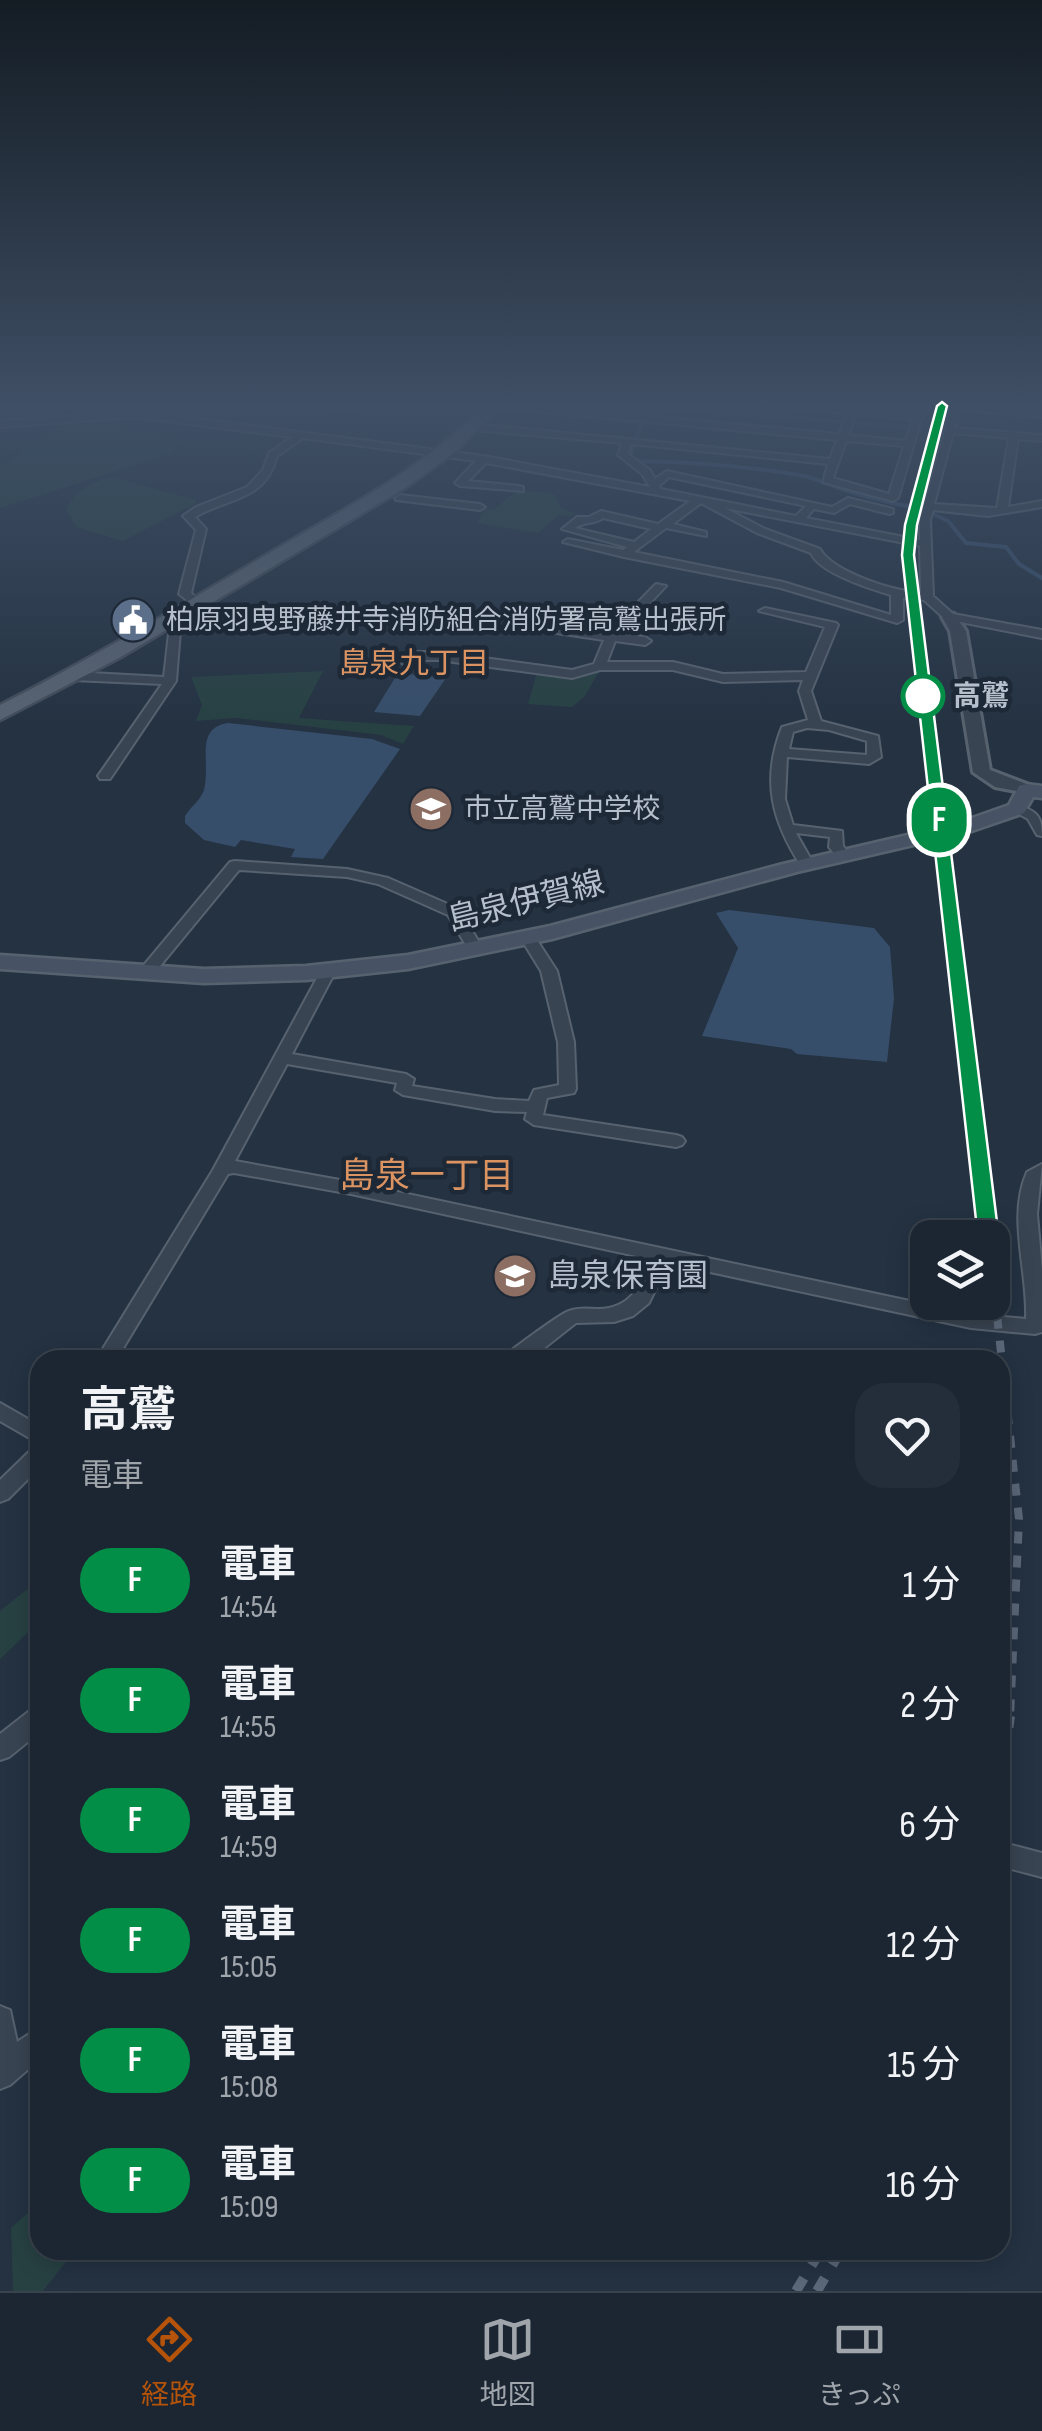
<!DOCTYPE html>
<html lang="ja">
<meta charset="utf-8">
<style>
body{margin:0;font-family:"Sofia Sans Condensed","Noto Sans JP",sans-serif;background:#242e3a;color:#f1f3f6;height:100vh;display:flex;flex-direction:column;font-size:38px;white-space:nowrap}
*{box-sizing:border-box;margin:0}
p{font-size:32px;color:#a0a5ac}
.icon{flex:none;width:55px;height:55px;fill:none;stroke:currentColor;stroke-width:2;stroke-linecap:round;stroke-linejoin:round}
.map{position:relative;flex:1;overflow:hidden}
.panel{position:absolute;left:30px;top:1350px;width:980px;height:910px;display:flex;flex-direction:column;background:#1b2632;border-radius:30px;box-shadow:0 5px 25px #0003,0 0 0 2px #39434d}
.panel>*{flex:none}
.badge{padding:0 20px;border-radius:32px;font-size:35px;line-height:65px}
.fabs{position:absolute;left:910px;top:1220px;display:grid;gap:20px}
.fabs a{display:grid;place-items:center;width:100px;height:100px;border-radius:20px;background:#1b2632;box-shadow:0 5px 25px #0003,0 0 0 2px #39434d;font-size:50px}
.map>.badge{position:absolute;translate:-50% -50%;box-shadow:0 0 0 5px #fff}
.round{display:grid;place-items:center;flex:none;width:105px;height:105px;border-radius:30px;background:#242e3a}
.head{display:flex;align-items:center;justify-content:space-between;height:170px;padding:0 50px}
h1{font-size:48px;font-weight:700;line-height:75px}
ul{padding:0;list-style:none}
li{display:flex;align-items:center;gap:30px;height:120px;padding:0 50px}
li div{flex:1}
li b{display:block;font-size:38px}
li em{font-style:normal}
li .badge{min-width:110px;font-weight:700;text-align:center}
.menu{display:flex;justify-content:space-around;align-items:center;height:140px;border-top:2px solid #39434d;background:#1b2632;font-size:28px;color:#a0a5ac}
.menu a{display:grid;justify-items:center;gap:5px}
.menu .selected{color:#b45309}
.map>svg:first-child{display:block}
</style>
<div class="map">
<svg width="1042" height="2291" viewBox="0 0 1042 2291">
<rect width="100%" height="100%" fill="#243242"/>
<g fill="#274143">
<path d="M105,424l74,17 -7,12 -172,55v-42l65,-41z"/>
<path d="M112,477l84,23v3l-73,38 -47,-14 -10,-18c10,-19 25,-27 46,-32z"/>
<path d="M518,490l36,4 8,15 13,4 -3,3 -13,-1 -21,18 -61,-10 8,-14 8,1z"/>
<path d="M600,670l-16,27 -12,10 -44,-3 9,-32z"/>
<path d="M323,671l-24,47 115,8 -11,18 -22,-9 -145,-17 -40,3 6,-16 -11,-28z"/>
<path d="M40,1579v42l-40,38v-48z"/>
<path d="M40,2202v48h35l-32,41h-30l-2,-63z"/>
</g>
<g fill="#374e6a">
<path d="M398,673l48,5 -26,38 -46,-4z"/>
<path d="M228,723l144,16 28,10 -77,110 -32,-2 4,-8 -54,-9 -6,7 -31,-7 -19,-17v-7c6,-10 15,-15 19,-26 7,-28 -10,-62 24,-67z"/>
<path d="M729,910l145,18 16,19 4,51 -7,64 -90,-8 -6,-5 -89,-13 36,-88 -22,-35z"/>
</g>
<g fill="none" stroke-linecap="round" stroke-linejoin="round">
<g stroke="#374e6a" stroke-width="4">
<path d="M647,406l-17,51 7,4c55,1 108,5 162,14 18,3 35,12 52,17 62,19 128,29 191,15"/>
<path d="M655,406l250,21"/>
<path d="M929,512l19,9 18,22 40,4 13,17 23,14"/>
</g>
<defs>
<g id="minor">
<path d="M326,406h31c-7,5 -24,5 -31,0z"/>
<path d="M508,406h29l302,28 8,-21 -57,-7 59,2 9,-2v3l56,5 3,-8h8l-27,92 -5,3 -70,-19 5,-18 -197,-20 -3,10 22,16 5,9 12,-8 165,36 16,-9 45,11v4l-4,1 -39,-10 -16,9 -20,-4 -8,9 114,22v-20l32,-114 90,5v6l-82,-8 -5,19 87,7v6l-24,-2 -10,68 34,-6v6l-54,9 -55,-6 -3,10 3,76 20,18 89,16v8l-97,-19 -21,-19 -21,-2v22l-6,3 -116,-35 -157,-31 -61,-15 5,-3 55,11 4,-3 -65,-18 15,-12h12l12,-6 57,13 32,-23 -204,-38 -18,18 51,5 4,1v4l-63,-5 -5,-3 21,-22 -173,-23 -26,18c-12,46 -48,41 -82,61l11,12 -15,64 12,12 -6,3 -18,-14 17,-64 -13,-14 13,-9 51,-20 16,-17 6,-17 23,-16 -157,-20 -135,10v-6l135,-10 349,45 166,31 -8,-13 -24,-19 4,-12 -148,-13 -5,-3 5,-3 356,35 7,-19 -324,-31zM856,414l56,5 -6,22 -58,-6zM953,433l56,5 -12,70 -63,-4zM846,441l58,5 -15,48 -56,-16zM669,477l137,29 -10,10 -135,-27 -2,-3zM701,503l56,30 54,20c8,20 60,36 80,42v20l-108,-33 -149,-30 32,-24 40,8v-4l-33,-8zM725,508l195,38 1,47c-25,-1 -89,-21 -101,-44l-55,-20zM603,518l48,11 -17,13 -59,-14c10,-7 18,-3 28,-10z"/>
<path d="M400,495l80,9 5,3 -5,3 -84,-10 -1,-2z"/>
<path d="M656,584l10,2 -32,34 39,9 -6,4 -39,-7 -9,8 26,3 6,4 -6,4 -30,-4 -8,21h66l50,12 83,-2 19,-45 -66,-16 6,-3 71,15 2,2 -27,66 10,30 57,15 3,21 -12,7 -82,-7 -2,42 8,26 49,6 1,15 6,8 -2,3h-10l-8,-10 1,-10 -34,-4 17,30 -7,4 -5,-1c-29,-45 -40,-86 -19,-139l26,-7 -9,-29 4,-11 -80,2 -50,-12h-73l-28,8 -133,-18h-20l-14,5 -6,-4 18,-9h22l133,18 22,-6 10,-24 -54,-8 -2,-2 12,-15 10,2 -8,10 46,6zM807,728l22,2 38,11v14l-78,-6 4,-17z"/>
<path d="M171,616l10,2 -5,63 -66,98h-10l-2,-3 64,-92 -89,-4 -6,-4 6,-4 91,5z"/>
<path d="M1017,805c20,6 25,11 25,31l-5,-1 -9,-16 -18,-10z"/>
<path d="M235,861l112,8 41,9 71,31 24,40 -8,5 -5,-2 -22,-37 -70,-31 -31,-7 -108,-7 -88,107h-12l-2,-3 2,-3 91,-109z"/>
<path d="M528,932l5,2 24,37 17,71 2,47 -2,4 -27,5 -4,17 133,20 6,2 3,4 -3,4 -6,2 -142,-22 -9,-6 2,-7 -32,-1 -92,-16 -8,-5 2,-7 -110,-19 -52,97 116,21 620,132 55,5c2,-48 -19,-102 1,-147l15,-8 -5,50 5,56v62l-7,2 -64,-6 -303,-65 -19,40 -16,13 -19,6 -38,1 -47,37h-29c4,-5 61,-47 69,-49 10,-4 20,-2 30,-2 32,-1 42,-23 51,-50l-299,-65 -117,-21 -6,1 -112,186h-20l117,-190 110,-203 5,-2 8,5 -44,84 114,20 8,5 -2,7 83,13 34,2 5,-11 25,-5 -1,-43 -17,-71 -21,-34z"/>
<path d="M0,1403l40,23v18l-40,-23z"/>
<path d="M40,1446v21l-32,32 -8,3v-22l33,-32z"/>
<path d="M40,1706v26l-31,25 -9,3v-26l32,-25z"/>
<path d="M1000,1842l42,11v24l-42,-11z"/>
<path d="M0,2006l10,4 7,32 23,-15v32l-30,26 -10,4z"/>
</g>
<path id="tertiary" d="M949,613l5,1 12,17 24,139 42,16v8l-37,-7 -22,-15 -23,-141 -8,-14z"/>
<path id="secondary" d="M1026,784l16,2v12l-9,-1 -9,16 -55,19 -172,40 -245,67 -144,30 -102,11 -102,3 -204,-14v-14l204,14 102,-3 102,-11 142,-29 233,-62 172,-40 54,-19 10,-19z"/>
<path id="primary" d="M484,406h16l-45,46 -50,36 -286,170 -119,62v-15c95,-48 187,-103 278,-157 73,-43 147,-81 206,-142z"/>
</defs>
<use href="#minor" stroke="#57626f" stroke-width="4"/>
<use href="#tertiary" stroke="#57626f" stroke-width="6"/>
<use href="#secondary" stroke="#57626f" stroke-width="5"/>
<use href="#primary" stroke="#434d5b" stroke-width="5"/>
<use href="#minor" fill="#394452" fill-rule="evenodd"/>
<use href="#tertiary" fill="#394452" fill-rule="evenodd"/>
<use href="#secondary" fill="#475365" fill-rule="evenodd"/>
<use href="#primary" fill="#576372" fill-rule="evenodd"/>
<path stroke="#5b6879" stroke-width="4" stroke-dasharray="6 6" stroke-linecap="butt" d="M917,628l-9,-73 3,-30 31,-119"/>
<path stroke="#5b6879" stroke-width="5" stroke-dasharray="8 8" stroke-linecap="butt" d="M916,626l34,283"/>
<path stroke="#5b6879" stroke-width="6" stroke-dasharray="10 10" stroke-linecap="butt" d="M950,907l39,331"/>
<path stroke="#5b6879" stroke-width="8" stroke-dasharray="12 12" stroke-linecap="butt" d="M992,1269l27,250 -9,199"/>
<g stroke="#5b6879" stroke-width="10" stroke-dasharray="15 15" stroke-linecap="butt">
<path d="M1000,1787l10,-71"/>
<path d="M796,2291l25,-41"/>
<path d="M817,2291l24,-41"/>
</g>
</g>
<linearGradient id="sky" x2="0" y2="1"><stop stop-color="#141c24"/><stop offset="0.56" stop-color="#3f4f65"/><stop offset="1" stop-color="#3f4f65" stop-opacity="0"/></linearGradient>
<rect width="1042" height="726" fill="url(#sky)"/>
<path fill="#028e46" stroke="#fff" stroke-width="2.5" d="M942,402l5,4 -30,119 -3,30 85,683 -10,7 -11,-7 -76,-683 3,-30 32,-119z"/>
<defs>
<symbol id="civic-disc" viewBox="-11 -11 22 22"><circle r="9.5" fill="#5c6f8a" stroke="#1e2937"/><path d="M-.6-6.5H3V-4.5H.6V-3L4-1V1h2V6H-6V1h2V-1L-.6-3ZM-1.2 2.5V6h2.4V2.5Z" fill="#fff"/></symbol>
<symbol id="school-disc" viewBox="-11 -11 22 22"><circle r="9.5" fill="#8d6e63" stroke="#1e2937"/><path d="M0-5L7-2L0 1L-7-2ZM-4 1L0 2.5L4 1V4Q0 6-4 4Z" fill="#fff"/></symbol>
</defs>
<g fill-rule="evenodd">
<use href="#civic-disc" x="108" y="595" width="50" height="50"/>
<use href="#school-disc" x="406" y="784" width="50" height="50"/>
<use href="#school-disc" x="490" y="1251" width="50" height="50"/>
</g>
<circle fill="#fff" stroke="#028e46" stroke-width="5" cx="923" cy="696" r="20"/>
<g text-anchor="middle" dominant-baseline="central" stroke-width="9" stroke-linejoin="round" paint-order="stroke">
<g font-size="28" fill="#b6bfcc" stroke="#1e2937" text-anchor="start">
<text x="166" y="620">柏原羽曳野藤井寺消防組合消防署高鷲出張所</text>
<text x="464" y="809">市立高鷲中学校</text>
</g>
<g font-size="28" font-weight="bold" fill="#b6bfcc" stroke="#1e2937" text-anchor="start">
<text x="953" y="696">高鷲</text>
</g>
<g font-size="30" fill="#db9361" stroke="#1e2937">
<text x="414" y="664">島泉九丁目</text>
</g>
<g font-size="32" fill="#b6bfcc" stroke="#1e2937">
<text transform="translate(526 902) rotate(-14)">島泉伊賀線</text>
</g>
<g font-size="32" fill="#b6bfcc" stroke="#1e2937" text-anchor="start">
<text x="548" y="1276">島泉保育園</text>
</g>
<g font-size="35" fill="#db9361" stroke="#1e2937">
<text x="427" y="1176">島泉一丁目</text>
</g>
</g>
</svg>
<div class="fabs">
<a><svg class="icon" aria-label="layers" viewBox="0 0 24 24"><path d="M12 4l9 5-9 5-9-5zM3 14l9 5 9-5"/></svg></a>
</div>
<b class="badge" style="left:939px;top:820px;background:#028e46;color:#fff">F</b>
<section class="panel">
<div class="head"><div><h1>高鷲</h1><p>電車</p></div><a class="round"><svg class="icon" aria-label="heart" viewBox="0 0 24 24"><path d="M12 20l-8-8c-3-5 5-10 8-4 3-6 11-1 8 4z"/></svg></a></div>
<ul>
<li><span class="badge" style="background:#028e46;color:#fff">F</span><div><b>電車</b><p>14:54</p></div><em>1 分</em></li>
<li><span class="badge" style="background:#028e46;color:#fff">F</span><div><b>電車</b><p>14:55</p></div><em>2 分</em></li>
<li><span class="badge" style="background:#028e46;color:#fff">F</span><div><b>電車</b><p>14:59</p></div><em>6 分</em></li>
<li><span class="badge" style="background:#028e46;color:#fff">F</span><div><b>電車</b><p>15:05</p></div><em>12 分</em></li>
<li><span class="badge" style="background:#028e46;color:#fff">F</span><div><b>電車</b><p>15:08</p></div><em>15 分</em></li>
<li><span class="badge" style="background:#028e46;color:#fff">F</span><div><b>電車</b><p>15:09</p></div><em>16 分</em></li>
</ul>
</section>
</div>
<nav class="menu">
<a class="selected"><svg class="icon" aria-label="directions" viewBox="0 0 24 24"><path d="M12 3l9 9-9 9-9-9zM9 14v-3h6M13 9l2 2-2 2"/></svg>経路</a>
<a><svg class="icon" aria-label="map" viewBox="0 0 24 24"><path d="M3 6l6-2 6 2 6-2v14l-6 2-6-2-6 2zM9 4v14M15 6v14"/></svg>地図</a>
<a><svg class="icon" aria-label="tickets" viewBox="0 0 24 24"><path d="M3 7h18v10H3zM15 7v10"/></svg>きっぷ</a>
</nav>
